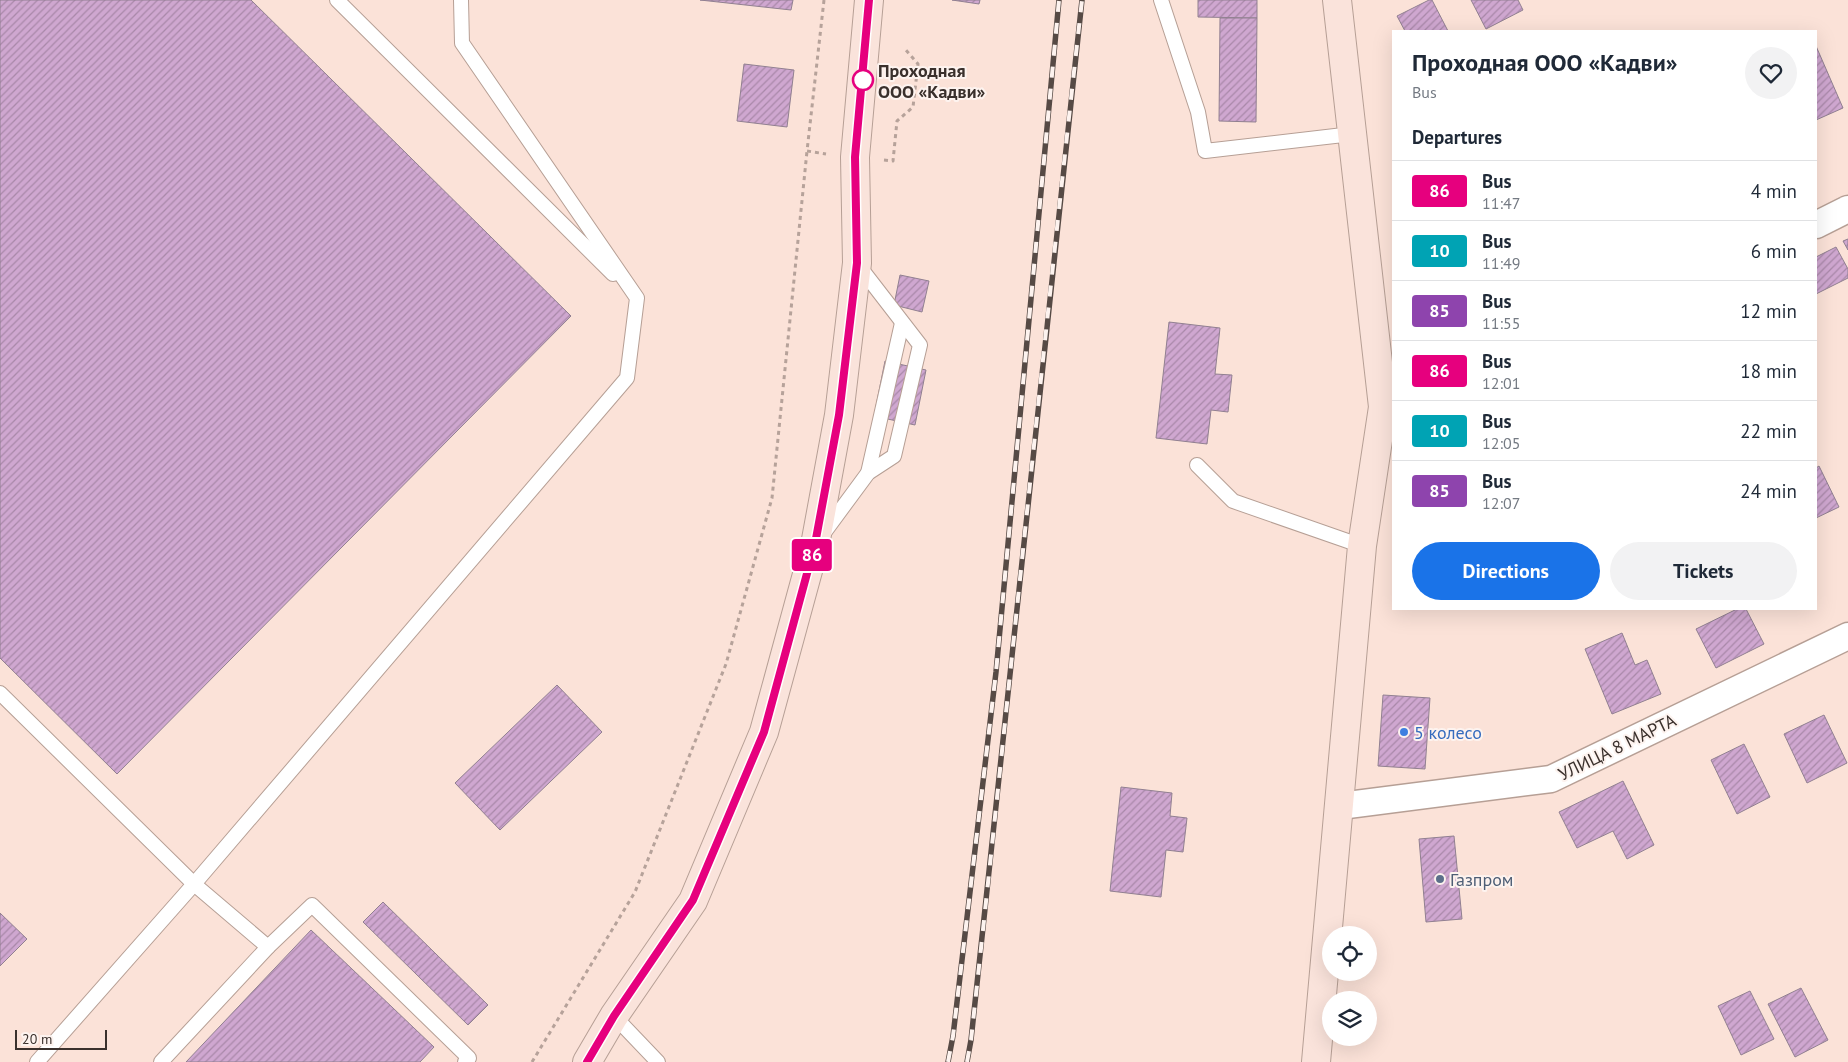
<!DOCTYPE html>
<meta charset="utf-8">
<style>
body{margin:0;font-family:"PT Sans",sans-serif;background:#f2f2f3;color:#1f2937;height:100vh;display:flex;flex-direction:column;font-size:19px;white-space:nowrap}
*{box-sizing:border-box;margin:0}
p{font-size:16px;color:#747a83}
.icon{flex:none;width:28px;height:28px;fill:none;stroke:currentColor;stroke-width:2;stroke-linecap:round;stroke-linejoin:round}
.map{position:relative;flex:1;overflow:hidden}
.sheet{position:absolute;left:1392px;top:30px;width:425px;height:580px;display:flex;flex-direction:column;background:#fff;border-radius:0px;box-shadow:0 5px 20px #0002}
.sheet>*{flex:none}
.badge{padding:0 10px;border-radius:4px;font-size:18px;line-height:32px}
.tools{position:absolute;left:1322px;top:926px;display:grid;gap:10px}
.tools a{display:grid;place-items:center;width:55px;height:55px;border-radius:50%;background:#fff;box-shadow:0 5px 20px #0002;font-size:25px}
.scale{position:absolute;left:15px;bottom:12px;width:92px;box-sizing:border-box;padding-left:5px;border:2px solid #3a302c;border-top:0;font-size:14px;line-height:18px;white-space:nowrap;color:#3a302c;-webkit-text-stroke:4px #fdf3ef;paint-order:stroke}
.map>.badge{position:absolute;translate:-50% -50%;box-shadow:0 0 0 2px #fff}
h2{padding:0 20px;font-size:19px;line-height:45px}
.round{display:grid;place-items:center;flex:none;width:52px;height:52px;border-radius:26px;background:#f2f2f3}
.overview{display:flex;align-items:center;justify-content:space-between;height:85px;padding:0 20px}
h1{font-size:24px;font-weight:700;line-height:38px}
.cta{display:flex;gap:10px;margin-top:auto;padding:10px 20px}
.cta a{flex:1;height:58px;border-radius:30px;background:#1a73e8;color:#fff;font-size:20px;font-weight:700;line-height:58px;text-align:center}
.cta a+a{background:#f2f2f3;color:#1f2937}
ul{padding:0;list-style:none}
li{display:flex;align-items:center;gap:15px;height:60px;padding:0 20px;border-top:1px solid #e0e1e3}
li div{flex:1}
li b{display:block;font-size:19px}
li em{font-style:normal}
li .badge{min-width:55px;font-weight:700;text-align:center}
.map>svg:first-child{display:block}
</style>
<div class="map">
<svg width="1848" height="1062" viewBox="0 0 1848 1062">
<defs>
<pattern id="building-hatch" width="6" height="6" patternUnits="userSpaceOnUse" patternTransform="scale(1.25)"><rect width="6" height="6" fill="#cfa7d0"/><path d="M-1 1l2-2M0 6l6-6M5 7l2-2" fill="none" stroke="#a988a9"/></pattern>
</defs>
<rect width="100%" height="100%" fill="#fbe2d8"/>
<g fill="url(#building-hatch)" stroke="#918091">
<path d="M0,0h251l320,316 -454,458 -117,-116z"/>
<path d="M700,0h93l-2,10z"/>
<path d="M952,0h28l-1,4z"/>
<path d="M1198,0h59v18l-59,-1z"/>
<path d="M1429,0h3l16,31h-43l-8,-15z"/>
<path d="M1471,0h47l5,10 -37,19z"/>
<path d="M1220,18h37l-1,104 -37,-1z"/>
<path d="M1816,46l27,62 -27,12z"/>
<path d="M744,64l50,6 -7,57 -50,-6z"/>
<path d="M1848,239v11l-5,-9z"/>
<path d="M1836,247l12,22v9l-32,16v-37z"/>
<path d="M900,275l29,6 -7,31 -28,-7z"/>
<path d="M1169,322l51,6 -5,46 17,1 -4,37 -17,-2 -4,34 -51,-6z"/>
<path d="M885,361l41,9 -11,55 -41,-9z"/>
<path d="M1819,466l20,41 -23,11v-50z"/>
<path d="M1737,609h9l18,35 -48,24 -20,-39z"/>
<path d="M1622,633l13,32 12,-5 14,34 -49,20 -27,-65z"/>
<path d="M557,685l45,47 -102,98 -45,-47z"/>
<path d="M1383,695l47,3 -5,71 -47,-3z"/>
<path d="M1824,715l23,48 -40,20 -23,-49z"/>
<path d="M1744,744l26,53 -33,17 -26,-54z"/>
<path d="M1623,781l31,64 -27,14 -14,-28 -36,17 -18,-36z"/>
<path d="M1121,787l51,6 -2,23 17,2 -4,34 -17,-2 -5,47 -51,-6z"/>
<path d="M1454,836l8,83 -36,3 -7,-83z"/>
<path d="M383,902l105,103 -20,20 -105,-103z"/>
<path d="M0,913l27,26 -27,27z"/>
<path d="M311,930l123,117 -14,15h-234z"/>
<path d="M1801,988l27,52 -33,17 -27,-53z"/>
<path d="M1750,991l24,48 -33,16 -23,-49z"/>
</g>
<g fill="none" stroke-linecap="round" stroke-linejoin="round">
<defs>
<g id="lane">
<path d="M337,0l276,274"/>
<path d="M1161,0l37,112 7,39 147,-17"/>
<path d="M1197,465l36,36 129,45"/>
<path d="M868,473l34,-150"/>
<path d="M823,534l45,-61 26,-17 26,-111 -61,-79"/>
<path d="M0,693l194,191 74,63 -107,115"/>
<path d="M268,947l44,-42 157,153 -4,4"/>
<path d="M614,1016l44,46"/>
<path d="M37,1062l157,-178 433,-506 10,-80 -175,-255 -1,-43"/>
</g>
<g id="street">
<path d="M1816,225l32,-16"/>
<path d="M1340,806l211,-27 297,-143"/>
</g>
<g id="secondary">
<path d="M587,1062l27,-46 79,-115 71,-169 51,-187 24,-130 18,-152 -2,-106 14,-157"/>
<path d="M1316,1062l46,-516 21,-139 -46,-407"/>
</g>
</defs>
<use href="#lane" stroke="#b69f95" stroke-width="16"/>
<use href="#street" stroke="#b69f95" stroke-width="29"/>
<use href="#secondary" stroke="#b69f95" stroke-width="30"/>
<g stroke="#b6a29a" stroke-width="3" stroke-dasharray="4 4" stroke-linecap="butt">
<path d="M824,0l-17,151 19,3"/>
<path d="M884,160l9,1 4,-40 16,-14 5,-43 -13,-15"/>
<path d="M532,1062l103,-170 91,-228 46,-166 35,-347"/>
</g>
<use href="#lane" stroke="#fff" stroke-width="14"/>
<use href="#street" stroke="#fff" stroke-width="26"/>
<use href="#secondary" stroke="#fae3db" stroke-width="28"/>
<defs>
<g id="rail">
<path d="M948,1062l5,-26 43,-364 63,-672"/>
<path d="M967,1062l4,-22c38,-346 72,-693 111,-1040"/>
</g>
</defs>
<use href="#rail" stroke="#564a45" stroke-width="5.5"/>
<use href="#rail" stroke="#fdf3ef" stroke-width="4" stroke-dasharray="11" stroke-linecap="butt"/>
</g>
<g fill="none" stroke-linecap="round" stroke-linejoin="round">
<defs>
<path id="line" d="M587,1062l27,-46 79,-116 71,-168 51,-188 24,-129 18,-152 -2,-106 14,-157"/>
</defs>
<use href="#line" stroke="#fff" stroke-width="11"/>
<use href="#line" stroke="#e6007e" stroke-width="8"/>
</g>
<circle fill="#fff" stroke="#e6007e" stroke-width="2.5" cx="863" cy="80" r="10"/>
<circle fill="#3f7fe0" stroke="#fdf3ef" stroke-width="2" cx="1404" cy="732" r="5"/>
<circle fill="#5c6f8a" stroke="#fdf3ef" stroke-width="2" cx="1440" cy="879" r="5"/>
<g text-anchor="middle" dominant-baseline="central" stroke-width="4" stroke-linejoin="round" paint-order="stroke">
<g font-size="18" font-weight="bold" fill="#3a302c" stroke="#fdf3ef" text-anchor="start">
<text x="878" y="70">Проходная<tspan x="878" dy="21">ООО «Кадви»</tspan></text>
</g>
<g font-size="18" fill="#366cbe" stroke="#fdf3ef" text-anchor="start">
<text x="1414" y="732">5 колесо</text>
</g>
<g font-size="18" fill="#3a302c" stroke="#fdf3ef">
<text transform="translate(1617 747) rotate(-26)">УЛИЦА 8 МАРТА</text>
</g>
<g font-size="18" fill="#4e5e75" stroke="#fdf3ef" text-anchor="start">
<text x="1450" y="879">Газпром</text>
</g>
</g>
</svg>
<div class="tools">
<a><svg class="icon" aria-label="locate" viewBox="0 0 24 24"><circle cx="12" cy="12" r="6"/><path d="M12 2v4M12 18v4M2 12h4M18 12h4"/></svg></a>
<a><svg class="icon" aria-label="layers" viewBox="0 0 24 24"><path d="M12 4l9 5-9 5-9-5zM3 14l9 5 9-5"/></svg></a>
</div>
<div class="scale">20 m</div>
<b class="badge" style="left:812px;top:555px;background:#e6007e;color:#fff">86</b>
<section class="sheet">
<div class="overview"><div><h1>Проходная ООО «Кадви»</h1><p>Bus</p></div><a class="round"><svg class="icon" aria-label="heart" viewBox="0 0 24 24"><path d="M12 20l-8-8c-3-5 5-10 8-4 3-6 11-1 8 4z"/></svg></a></div>
<h2>Departures</h2>
<ul>
<li><span class="badge" style="background:#e6007e;color:#fff">86</span><div><b>Bus</b><p>11:47</p></div><em>4 min</em></li>
<li><span class="badge" style="background:#00a3b4;color:#fff">10</span><div><b>Bus</b><p>11:49</p></div><em>6 min</em></li>
<li><span class="badge" style="background:#8e44ad;color:#fff">85</span><div><b>Bus</b><p>11:55</p></div><em>12 min</em></li>
<li><span class="badge" style="background:#e6007e;color:#fff">86</span><div><b>Bus</b><p>12:01</p></div><em>18 min</em></li>
<li><span class="badge" style="background:#00a3b4;color:#fff">10</span><div><b>Bus</b><p>12:05</p></div><em>22 min</em></li>
<li><span class="badge" style="background:#8e44ad;color:#fff">85</span><div><b>Bus</b><p>12:07</p></div><em>24 min</em></li>
</ul>
<div class="cta"><a>Directions</a><a>Tickets</a></div>
</section>
</div>
